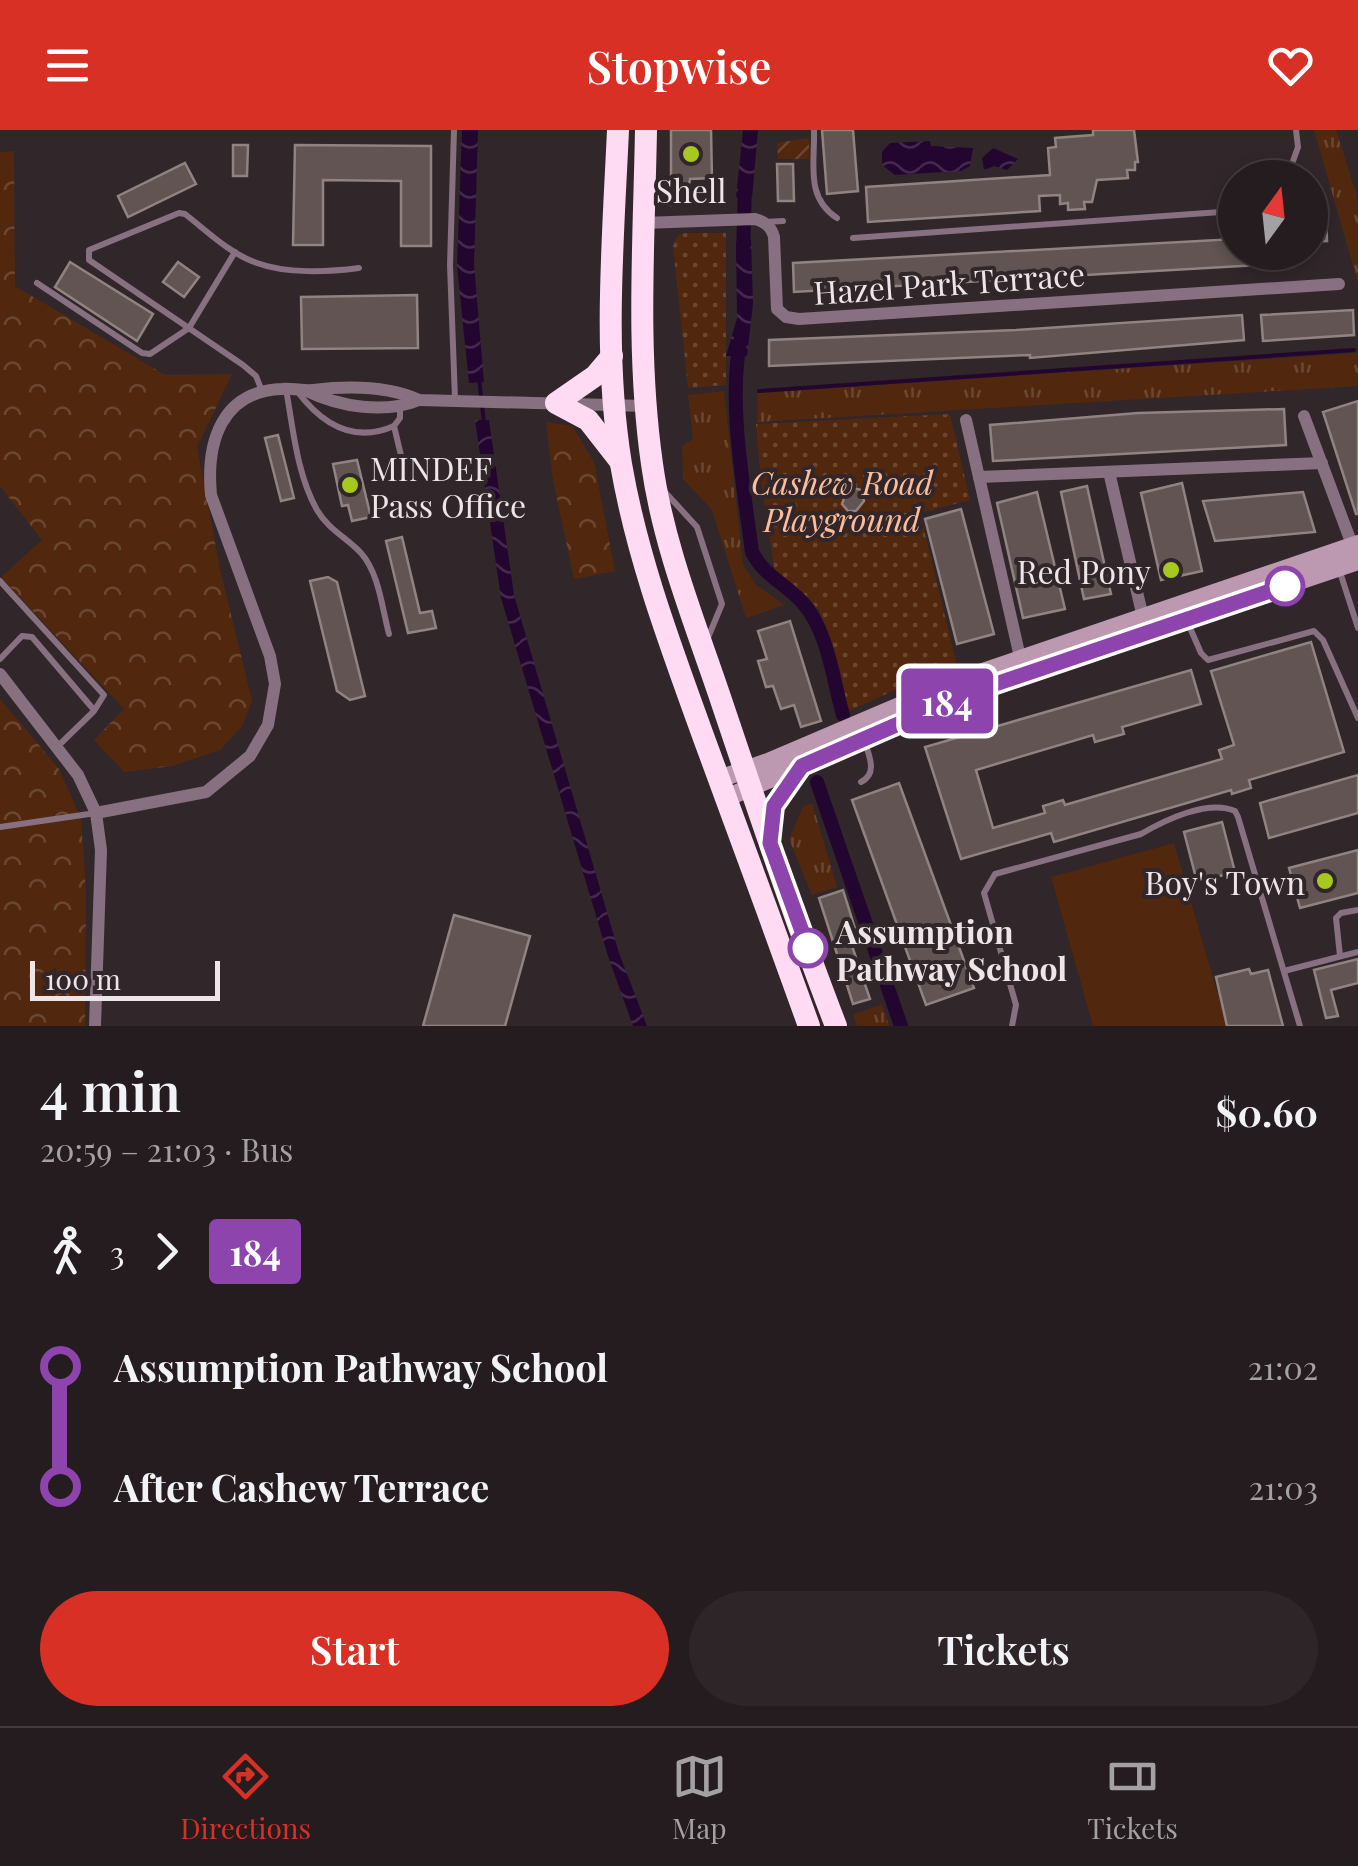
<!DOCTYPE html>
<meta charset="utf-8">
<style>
body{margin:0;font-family:"Playfair Display",serif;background:#2d2528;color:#f1f3f6;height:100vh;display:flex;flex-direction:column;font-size:38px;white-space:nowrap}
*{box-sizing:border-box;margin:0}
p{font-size:32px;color:#a3a1a4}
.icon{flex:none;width:55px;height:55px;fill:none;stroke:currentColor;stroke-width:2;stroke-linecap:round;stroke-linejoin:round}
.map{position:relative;height:896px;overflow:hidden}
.side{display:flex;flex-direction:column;background:#251c1f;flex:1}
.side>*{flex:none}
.badge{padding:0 20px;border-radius:8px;font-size:35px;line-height:65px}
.needle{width:65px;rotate:15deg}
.fabs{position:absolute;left:1218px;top:30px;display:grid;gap:20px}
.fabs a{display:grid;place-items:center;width:110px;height:110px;border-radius:50%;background:#251c1f;box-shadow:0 5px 15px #0003,0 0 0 2px #423a3d;font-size:50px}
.scale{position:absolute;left:30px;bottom:25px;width:190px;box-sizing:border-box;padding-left:10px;border:5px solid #ede5e7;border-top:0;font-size:28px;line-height:35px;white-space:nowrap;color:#ede5e7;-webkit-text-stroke:8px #312629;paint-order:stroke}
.map>.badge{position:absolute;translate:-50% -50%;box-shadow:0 0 0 5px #fff}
.legs{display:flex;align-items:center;gap:15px;height:110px;padding:0 40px;font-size:32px}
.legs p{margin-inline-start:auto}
.head{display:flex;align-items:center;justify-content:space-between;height:170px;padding:0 40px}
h1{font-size:55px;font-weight:600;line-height:75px}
.button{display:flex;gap:20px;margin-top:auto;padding:20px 40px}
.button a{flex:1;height:115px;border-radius:60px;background:#d93025;color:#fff;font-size:40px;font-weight:600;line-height:115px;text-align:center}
.button a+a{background:#2d2528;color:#f1f3f6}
ul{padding:0 40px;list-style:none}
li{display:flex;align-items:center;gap:35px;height:120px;font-size:38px}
li i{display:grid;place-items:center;width:15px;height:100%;margin:0 12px;background:currentColor}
li i::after{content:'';width:25px;height:25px;margin:-12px;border:8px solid;border-radius:50%;background:#251c1f}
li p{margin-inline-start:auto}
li:first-child i{background:linear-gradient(#0000 50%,currentColor 0)}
li:last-child i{background:linear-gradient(currentColor 50%,#0000 0)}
header{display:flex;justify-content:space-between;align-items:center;height:130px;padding:0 40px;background:#d93025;color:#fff;font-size:45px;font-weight:600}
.dock{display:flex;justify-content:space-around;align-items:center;height:140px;border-top:2px solid #423a3d;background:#251c1f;font-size:28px;color:#a3a1a4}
.dock a{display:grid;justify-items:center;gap:5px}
.dock .active{color:#d93025}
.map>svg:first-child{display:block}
</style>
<header><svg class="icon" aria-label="menu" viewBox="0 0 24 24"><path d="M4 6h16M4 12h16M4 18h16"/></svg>Stopwise<svg class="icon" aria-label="heart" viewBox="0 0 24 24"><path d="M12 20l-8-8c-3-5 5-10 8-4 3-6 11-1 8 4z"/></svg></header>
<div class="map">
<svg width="1358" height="896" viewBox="0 0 1358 896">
<defs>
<pattern id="grass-tufts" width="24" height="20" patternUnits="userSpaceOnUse" patternTransform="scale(2.5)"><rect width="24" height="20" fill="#51280e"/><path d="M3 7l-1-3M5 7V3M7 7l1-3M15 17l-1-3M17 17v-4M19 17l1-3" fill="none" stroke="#6a4731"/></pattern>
<pattern id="forest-crowns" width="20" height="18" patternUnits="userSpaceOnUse" patternTransform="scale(2.5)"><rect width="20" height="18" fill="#51280e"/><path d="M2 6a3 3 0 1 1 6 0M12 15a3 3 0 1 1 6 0" fill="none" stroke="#6a4731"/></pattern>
<pattern id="park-dots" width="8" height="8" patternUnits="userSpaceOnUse" patternTransform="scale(2.5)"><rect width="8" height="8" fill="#51280e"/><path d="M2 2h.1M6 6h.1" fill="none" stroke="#6a4731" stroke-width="1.8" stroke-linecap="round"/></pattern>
<pattern id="garden-furrows" width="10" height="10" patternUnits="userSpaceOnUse" patternTransform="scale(2.5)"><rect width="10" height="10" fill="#51280e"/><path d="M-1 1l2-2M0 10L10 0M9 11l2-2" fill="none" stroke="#6a4731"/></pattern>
<pattern id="water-waves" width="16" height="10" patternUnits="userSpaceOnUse" patternTransform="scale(2.5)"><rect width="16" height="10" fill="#23062f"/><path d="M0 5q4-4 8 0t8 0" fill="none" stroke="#432a4d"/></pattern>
</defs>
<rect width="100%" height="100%" fill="#312629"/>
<g fill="url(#grass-tufts)">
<path d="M1314,0h22l22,70v83z"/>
<path d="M1358,223v33l-600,36 -1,-29z"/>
<path d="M724,261l19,174 13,20 28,20 -38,13 -34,-108 -29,-31 -1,-33 11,-7 -5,-44z"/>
<path d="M812,673l25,84 -25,8 -23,-56 14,-32z"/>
<path d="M882,874l7,22h-32l-4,-11z"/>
</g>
<g fill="url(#forest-crowns)">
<path d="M14,21l1,135 150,89 67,-1 -35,73 23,122 32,132 -10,25 -22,24 -48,16 -48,6 -30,-32 30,-31 -123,-132 41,-37 -42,-54v-334z"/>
<path d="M546,292l26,4 22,36 21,109 -41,8 -21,-99z"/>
<path d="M0,569l59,70 22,50 5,72 -1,135h-85z"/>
</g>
<g fill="url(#park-dots)">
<path d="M686,103h40v152l-38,3 -15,-142 5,-11z"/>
<path d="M950,284l20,86 -50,13 36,149 -107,49 -30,-101 -17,-18 -27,-19 -14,-91 -5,-58z"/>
</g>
<path fill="url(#garden-furrows)" d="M809,8v21h-31l-1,-16z"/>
<path fill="#51280e" d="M1174,713l53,183h-134l-42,-149z"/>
<g fill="url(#water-waves)">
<path d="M462,0h16l-4,134 10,118 -15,1 -12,-117z"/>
<path d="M743,0h15l-6,69 -16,-2z"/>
<path d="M930,11l1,5 42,2 -3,18 -9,5 -66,4 -13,-10v-13l8,-9z"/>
<path d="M993,18l25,11 -11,11 -13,-4 -10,4 -2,-12z"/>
<path d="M736,107l15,3 2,64 -6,52h-21l11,-38z"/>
<path d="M475,290h14l25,175 105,358 28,73h-14l-25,-70 -107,-358z"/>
</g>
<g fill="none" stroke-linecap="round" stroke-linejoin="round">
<g stroke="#23062f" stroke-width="4">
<path d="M479,248l5,45"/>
<path d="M759,261l595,-41"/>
</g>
<g stroke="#23062f" stroke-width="14">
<path d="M743,127l2,-74"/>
<path d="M741,208c-14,61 3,151 11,214 12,24 33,31 50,50 26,28 31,78 41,113"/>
<path d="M817,652l84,244"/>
</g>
</g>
<g fill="#615453" stroke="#918381" stroke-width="2.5">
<path d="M671,0h40l1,48 -22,1 -5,26h-14z"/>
<path d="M822,0h31l5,61 -31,3z"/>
<path d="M1093,0h41l4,32h-3v8h-8l1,8 -31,2 -5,22h-8l1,7 -17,1v-7l-8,1v-9l-21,1 1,15 -172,11 -2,-35 184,-12 -2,-27 8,-1 -1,-9 38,-3z"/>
<path d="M233,15h15l-1,31h-14z"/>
<path d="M295,15l136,1v100h-30v-65l-78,-1v65h-30z"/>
<path d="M185,33l11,21 -68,33 -10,-21z"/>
<path d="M777,34h16l1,37h-16z"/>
<path d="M1326,86l1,25 -17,1v-25z"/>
<path d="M1235,109v13h40l1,12 -482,28 -1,-29z"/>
<path d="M70,132l83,52 -16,27 -82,-54z"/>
<path d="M178,132l21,15 -15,20 -21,-15z"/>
<path d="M417,165l1,53 -116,1 -1,-52z"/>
<path d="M1353,180l1,25 -91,6 -2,-26z"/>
<path d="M1242,185l2,25 -214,18v-3l-261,11v-26l247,-10z"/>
<path d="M1358,271v113h-2l-33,-102z"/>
<path d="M1284,279l2,36 -293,16 -3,-36 148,-12z"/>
<path d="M278,305l16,63 -13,3 -16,-63z"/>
<path d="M357,330l14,57 -19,4 -4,-16 -6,1 -9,-42z"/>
<path d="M835,353l26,7 3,11 -8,10h-8l-6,-7 3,-8z"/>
<path d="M1182,353l20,88 -41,9 -20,-87z"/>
<path d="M1087,356l24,108 -27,5 -23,-107z"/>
<path d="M1037,362l28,117 -42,9 -26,-115z"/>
<path d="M1303,362l12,40 -100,9 -12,-40z"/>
<path d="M961,379l33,125 -37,10 -32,-125z"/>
<path d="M402,407l18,76 12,-2 4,17 -28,5 -22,-92z"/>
<path d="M328,447l9,5 28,114 -15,4 -13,-9 -27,-110z"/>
<path d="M790,491l31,100 -20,6 -7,-22 -13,4 -8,-23 -7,1 -8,-26 9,-2 -9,-28z"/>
<path d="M1311,512l33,110 -95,28 2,8 -19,6 -1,-4 -177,52 -3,-9 -90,26 -36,-112 266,-77 10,34 -79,23 2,7 -29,8 -2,-7 -117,35 17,58 52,-15 -2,-7 20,-6 2,5 157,-46 -3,-9 15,-5 -23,-74z"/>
<path d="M1358,645v38l-89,25 -9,-35z"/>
<path d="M899,653l75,205 -48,17 -74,-205z"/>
<path d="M1222,692l13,50 -38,10 -13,-50z"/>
<path d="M1358,720v43l-58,15 -11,-40z"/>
<path d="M843,760l15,48 -8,2 20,59 -17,5 -34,-106z"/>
<path d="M454,785l76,21 -25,90h-82z"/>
<path d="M1358,829v24l-27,7 7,26 -12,2 -12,-48z"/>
<path d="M1249,839l2,5 17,-4 15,56h-56l-11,-49z"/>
</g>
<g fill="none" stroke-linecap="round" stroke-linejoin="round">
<g stroke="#877080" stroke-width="6">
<path d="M454,0l-4,135 5,134"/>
<path d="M814,0c1,34 -9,67 23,88"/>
<path d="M1287,48l11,-31 -2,-17"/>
<path d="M765,92l18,-1"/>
<path d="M853,108l382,-27"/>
<path d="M37,153l105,70 8,1 39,-26 46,-76"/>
<path d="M286,259c7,39 11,86 31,121 11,19 30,28 44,43 18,20 21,55 28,81"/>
<path d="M262,261l-6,-15 -13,-11 -154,-105v-10l90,-37 6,1c22,17 45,40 72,49 29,11 72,9 102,5"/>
<path d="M297,261c24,32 56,53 97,35"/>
<path d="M400,278v10l-6,8 10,42"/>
<path d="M665,362l32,35 25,77 -15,36"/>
<path d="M1340,442l18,56"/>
<path d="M0,451l104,114 -10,16 -37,36"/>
<path d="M1187,491l14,32 7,7 106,-29 9,9 35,78"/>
<path d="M0,529l22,-23 10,1 62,73"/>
<path d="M861,652c18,-9 7,-28 3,-43"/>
<path d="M0,697l96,-14"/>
<path d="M1340,826l-4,-38 5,-5 17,-3"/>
<path d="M1284,841l74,-19"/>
<path d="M1012,896l4,-21 -32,-112 11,-19 146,-40c24,-14 67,-35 94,-23l3,6 62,209"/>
</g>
<g stroke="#877080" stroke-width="12">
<path d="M643,93l112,-4c10,3 16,7 19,18l3,72 9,8 13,2 540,-35"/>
<path d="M307,261c33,16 78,23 112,9"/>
<path d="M1304,286l50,134"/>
<path d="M966,290l56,246"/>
<path d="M1109,342l36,154"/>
<path d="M979,347l343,-14"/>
<path d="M0,544l78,101 18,38 5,37 -6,176"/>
<path d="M96,683l110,-21 44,-36 18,-31 7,-41 -5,-28 -59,-161c-5,-52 10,-104 71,-106 11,-1 21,2 31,1 34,-4 75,-4 106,10l226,6"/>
</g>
<g stroke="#bc98b1" stroke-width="18">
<path d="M719,649l49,-17 197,-84 393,-134"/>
<path d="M726,668l246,-106 386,-131"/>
<path d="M770,706l5,-29 27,-41"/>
</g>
<g stroke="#fedbf2" stroke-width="22">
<path d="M618,0c-5,111 -15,224 3,334 16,93 49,180 81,269 36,98 72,195 107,293"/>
<path d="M646,0c-2,112 -10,222 6,334 11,80 42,156 68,233 37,110 74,220 116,329"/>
<path d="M612,226l-17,20 -39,27 32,17 32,41"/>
</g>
</g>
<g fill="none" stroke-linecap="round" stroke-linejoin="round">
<defs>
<path id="line-1" d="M808,818l-38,-105 4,-37 28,-40 170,-74 313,-106"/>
</defs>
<use href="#line-1" stroke="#fff" stroke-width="22"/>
<use href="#line-1" stroke="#8e44ad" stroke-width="15"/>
</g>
<g fill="#a7c81f" stroke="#312629" stroke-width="4">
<circle cx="691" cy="24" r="10"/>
<circle cx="350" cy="355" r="10"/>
<circle cx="1171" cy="440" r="10"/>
<circle cx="1325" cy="751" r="10"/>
</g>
<g fill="#fff" stroke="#8e44ad" stroke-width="5">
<circle cx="1285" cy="456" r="18"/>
<circle cx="808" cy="818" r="18"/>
</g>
<g text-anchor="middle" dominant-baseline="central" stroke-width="8" stroke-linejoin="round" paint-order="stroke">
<g font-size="32" fill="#ede5e7" stroke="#312629" text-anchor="end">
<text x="691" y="59" text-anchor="middle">Shell</text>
<text x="370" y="337" text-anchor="start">MINDEF<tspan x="370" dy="37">Pass Office</tspan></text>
<text x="1151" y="440">Red Pony</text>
<text x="1305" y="751">Boy's Town</text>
</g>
<g font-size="32" fill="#ede5e7" stroke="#312629">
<text transform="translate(949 152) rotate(-4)">Hazel Park Terrace</text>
</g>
<g font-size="32" font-style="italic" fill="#febd9a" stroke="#312629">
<text x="842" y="351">Cashew Road<tspan x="842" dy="37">Playground</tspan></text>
</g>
<g font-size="32" font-weight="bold" fill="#ede5e7" stroke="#312629" text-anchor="start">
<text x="836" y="800">Assumption<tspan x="836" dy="37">Pathway School</tspan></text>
</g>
</g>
</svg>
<div class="fabs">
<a><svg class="needle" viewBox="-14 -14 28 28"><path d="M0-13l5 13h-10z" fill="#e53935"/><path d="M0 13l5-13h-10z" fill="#a3a1a4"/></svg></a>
</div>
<div class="scale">100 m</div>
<b class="badge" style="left:947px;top:571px;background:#8e44ad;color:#fff">184</b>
</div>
<section class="side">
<div class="head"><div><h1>4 min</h1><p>20:59 – 21:03 · Bus</p></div><b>$0.60</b></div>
<div class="legs"><svg class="icon" aria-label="walk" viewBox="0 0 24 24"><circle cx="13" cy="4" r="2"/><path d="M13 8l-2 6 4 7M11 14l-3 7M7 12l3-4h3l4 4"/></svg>3<svg class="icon" aria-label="forward" viewBox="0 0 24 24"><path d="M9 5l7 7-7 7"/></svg><b class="badge" style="background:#8e44ad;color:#fff">184</b></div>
<ul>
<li><i style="color:#8e44ad"></i><b>Assumption Pathway School</b><p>21:02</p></li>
<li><i style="color:#8e44ad"></i><b>After Cashew Terrace</b><p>21:03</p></li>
</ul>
<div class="button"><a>Start</a><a>Tickets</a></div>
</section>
<nav class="dock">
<a class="active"><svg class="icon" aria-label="directions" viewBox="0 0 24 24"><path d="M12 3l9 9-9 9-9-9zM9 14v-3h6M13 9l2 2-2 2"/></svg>Directions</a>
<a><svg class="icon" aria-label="map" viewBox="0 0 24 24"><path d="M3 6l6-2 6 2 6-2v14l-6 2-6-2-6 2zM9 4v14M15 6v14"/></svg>Map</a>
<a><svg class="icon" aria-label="tickets" viewBox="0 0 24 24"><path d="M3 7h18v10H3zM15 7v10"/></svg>Tickets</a>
</nav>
